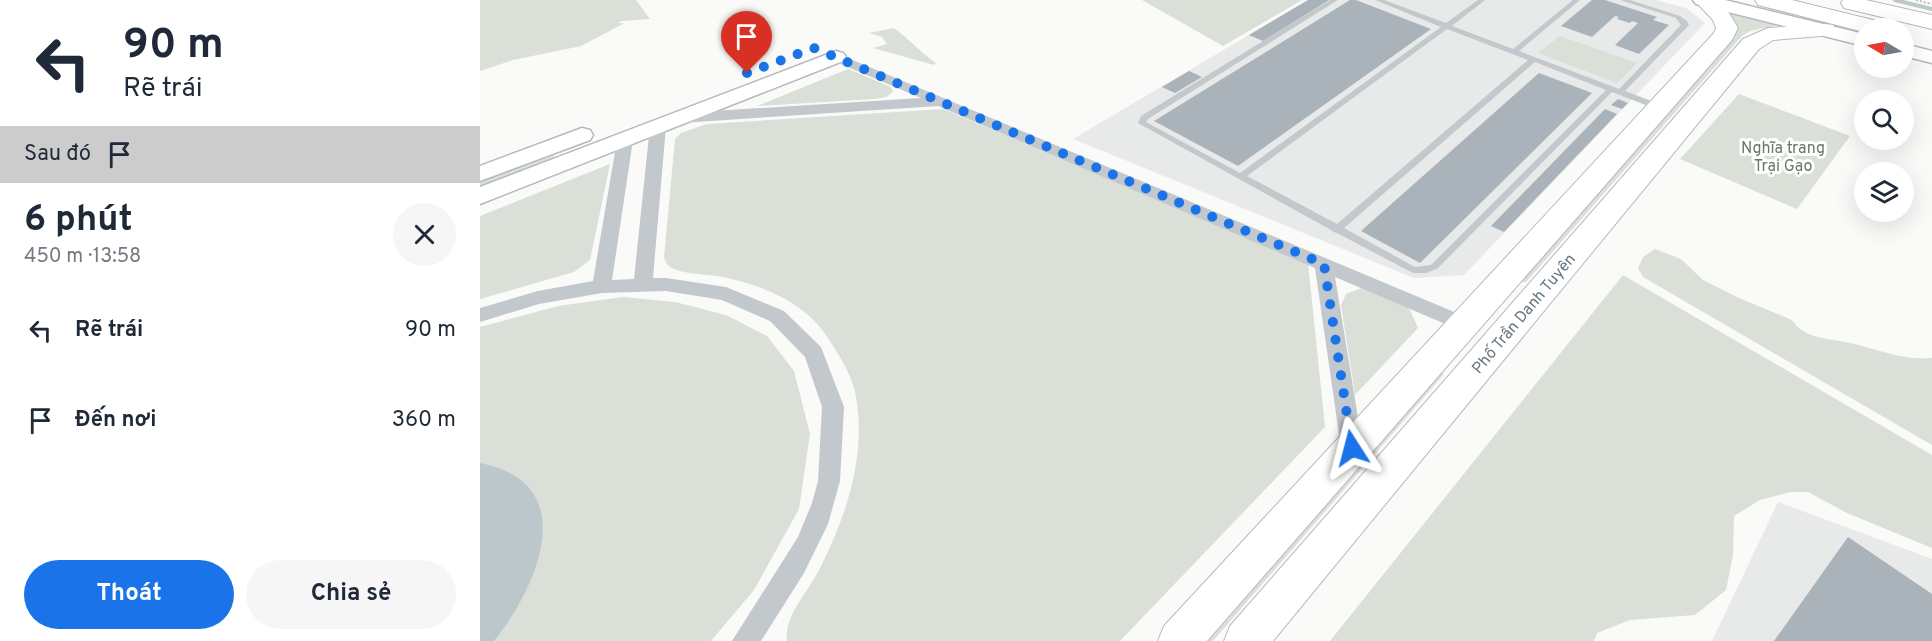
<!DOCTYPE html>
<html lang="vi">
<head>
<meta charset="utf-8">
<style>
  body { margin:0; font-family:Overpass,sans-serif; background:#f6f6f7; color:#1f2937; height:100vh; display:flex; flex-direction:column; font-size:22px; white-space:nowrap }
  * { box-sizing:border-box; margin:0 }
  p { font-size:20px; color:#747a83 }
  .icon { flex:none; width:33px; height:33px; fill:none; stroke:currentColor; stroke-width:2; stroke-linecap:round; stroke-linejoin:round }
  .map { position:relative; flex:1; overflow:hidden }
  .side { display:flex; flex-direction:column; background:#fff; width:480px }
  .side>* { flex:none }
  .guide { background:#fff; color:#1f2937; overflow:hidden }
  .needle { width:39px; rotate:280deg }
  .buttons { position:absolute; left:1374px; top:18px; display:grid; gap:12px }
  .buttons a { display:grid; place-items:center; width:60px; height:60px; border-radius:50%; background:#fff; box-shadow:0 6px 24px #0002; font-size:30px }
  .pin { position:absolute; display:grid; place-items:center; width:51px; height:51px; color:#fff; margin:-62px -26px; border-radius:50% 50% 50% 0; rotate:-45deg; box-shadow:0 0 6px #0007 }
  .pin .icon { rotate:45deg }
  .me { position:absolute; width:66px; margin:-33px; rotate:351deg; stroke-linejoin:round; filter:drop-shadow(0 0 4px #0008) }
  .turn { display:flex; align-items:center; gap:21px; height:126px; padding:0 24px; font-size:27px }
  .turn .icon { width:78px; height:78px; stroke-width:2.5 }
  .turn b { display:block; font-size:42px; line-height:51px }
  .then { display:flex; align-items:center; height:57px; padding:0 24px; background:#0003; gap:12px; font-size:22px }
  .round { display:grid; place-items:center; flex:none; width:63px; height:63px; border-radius:32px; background:#f6f6f7 }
  .summary { display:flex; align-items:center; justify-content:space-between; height:102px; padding:0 24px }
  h1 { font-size:36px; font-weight:700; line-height:45px }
  .action { display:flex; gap:12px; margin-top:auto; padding:12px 24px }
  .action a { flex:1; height:69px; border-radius:36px; background:#1a73e8; color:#fff; font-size:24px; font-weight:700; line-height:69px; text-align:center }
  .action a+a { background:#f6f6f7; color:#1f2937 }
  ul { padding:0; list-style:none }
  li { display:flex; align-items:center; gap:18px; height:90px; padding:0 24px }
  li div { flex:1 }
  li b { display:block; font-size:22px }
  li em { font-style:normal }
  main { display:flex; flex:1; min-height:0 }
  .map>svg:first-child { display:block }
  .built { fill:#e8e9e9 }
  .green { fill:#dadfd7 }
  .water { fill:#bbc7cb }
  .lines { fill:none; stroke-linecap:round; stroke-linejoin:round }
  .stream { stroke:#bbc7cb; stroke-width:4 }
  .building { fill:#aab3b9 }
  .secondary-casing { stroke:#b3babf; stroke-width:3 }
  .primary-casing { stroke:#b5babe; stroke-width:2 }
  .motorway-casing { stroke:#b4b9bd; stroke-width:2 }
  .path { stroke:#bbbfc2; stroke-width:2; stroke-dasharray:2 2; stroke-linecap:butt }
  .service { fill:#c3c8cc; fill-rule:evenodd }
  .minor { fill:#c3c8cc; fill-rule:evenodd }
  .secondary { fill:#fff; fill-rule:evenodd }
  .primary { fill:#fff; fill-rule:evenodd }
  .motorway { fill:#fff; fill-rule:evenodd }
  .route { stroke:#1a73e8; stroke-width:10; stroke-dasharray:0 18 }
  .labels { text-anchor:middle; stroke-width:6; stroke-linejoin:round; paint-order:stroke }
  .park-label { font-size:16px; fill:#687a64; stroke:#fff }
  .street-label { font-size:16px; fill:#657683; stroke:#fff }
</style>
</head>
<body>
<main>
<section class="side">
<div class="guide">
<div class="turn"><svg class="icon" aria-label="left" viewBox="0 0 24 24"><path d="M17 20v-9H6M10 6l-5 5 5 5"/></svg><div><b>90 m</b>Rẽ trái</div></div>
<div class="then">Sau đó<svg class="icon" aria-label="arrive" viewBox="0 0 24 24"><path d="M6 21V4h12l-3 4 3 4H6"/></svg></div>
</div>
<div class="summary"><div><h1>6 phút</h1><p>450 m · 13:58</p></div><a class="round"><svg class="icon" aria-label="close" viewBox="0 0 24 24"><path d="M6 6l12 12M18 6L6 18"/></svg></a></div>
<ul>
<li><svg class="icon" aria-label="left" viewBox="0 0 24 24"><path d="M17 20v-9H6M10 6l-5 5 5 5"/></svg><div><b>Rẽ trái</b></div><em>90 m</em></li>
<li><svg class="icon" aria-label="arrive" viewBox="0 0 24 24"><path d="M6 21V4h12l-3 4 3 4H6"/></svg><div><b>Đến nơi</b></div><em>360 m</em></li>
</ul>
<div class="action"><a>Thoát</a><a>Chia sẻ</a></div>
</section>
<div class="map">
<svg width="1452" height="641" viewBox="0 0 1452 641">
  <rect width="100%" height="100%" fill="#fafaf8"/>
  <!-- built -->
  <path class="built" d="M828 0H1176L1206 8 1225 23 984 275 934 278 593 139Z
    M1298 502 1452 559V641H1232Z"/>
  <!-- green -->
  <path class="green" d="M0 0H156L170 19 142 21 138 23H144L141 25 101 46 33 60 0 71Z
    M662 0H822L743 46Z
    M1238 6 1302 24 1270 31 1262 36 1046 282H1039L1255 34Z
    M414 28C429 39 440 52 456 63L454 65 393 48 407 44 402 37 389 33Z
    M1080 36 1157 63 1137 83 1058 53Z
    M368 69 411 87 413 92 406 97 394 99 277 106Z
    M1259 94 1370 136 1317 209 1200 159Z
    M463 109 828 263 845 427 640 641H307C304 616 327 593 338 572 366 518 388 453 375 392 371 373 357 352 346 335 322 300 277 283 237 276 223 274 204 274 192 268 188 266 185 262 184 257L195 139 201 133 227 124Z
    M75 155 72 159 0 187V182Z
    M130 164 110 260 94 272 0 299V216Z
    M1175 249 1201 259 1223 280 1259 298 1312 320C1325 340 1350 338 1370 343 1398 349 1423 361 1452 358V445L1163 277 1158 268 1163 257Z
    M1143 275 1452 455V548L1367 513 1328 492H1310L1280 500 1254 516 1253 555 1246 590 1215 615 1150 620 1117 633 1114 641H850Z
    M882 288 929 308 938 328 875 395 861 305 866 294Z
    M143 297 195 302 246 315 287 336 314 371 330 434 319 509 274 590 231 641H0V327L78 306Z
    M958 371 964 374 733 641H720Z"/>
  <!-- water -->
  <path class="water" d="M0 463C103 483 58 586 14 641H0Z"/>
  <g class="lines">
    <!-- stream -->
    <path class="stream" d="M1415 0 1452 9"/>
  </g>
  <!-- building -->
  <path class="building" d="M828 0H849L783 41 769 35Z
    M870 0H876L951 29 758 166 674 121Z
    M1112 0H1125L1177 17 1173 20 1189 25 1159 54 1135 45 1158 23 1152 21 1150 23 1137 19 1139 17 1135 16 1112 37 1081 26Z
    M709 71 722 77 695 93 682 87Z
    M1059 73 1112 93 940 263 881 231Z
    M1138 99 1148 103 1142 109 1131 105Z
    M1125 109 1137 114 1024 232 1011 226Z
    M1368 537 1452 594V641H1294Z"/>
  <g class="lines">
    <!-- secondary casing -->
    <g class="secondary-casing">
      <path id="secondary" d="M1213 0H1245L1384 34V46L1216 4Z
        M1424 44 1452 51V63L1424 56Z
        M356 51 363 53 366 57 363 61 0 204V187Z
        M102 128 110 130 113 135 110 140 0 181V166Z"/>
    </g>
    <!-- primary casing -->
    <g class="primary-casing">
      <path id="primary" d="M1214 0H1236L1249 13 1258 28 1252 40 727 641H678L684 626 1234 33 1236 28 1233 20Z
        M1345 24 1353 25 1356 30 1353 35 1293 40 1279 49 793 641H744L750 626 1263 39 1288 28Z"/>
    </g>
    <!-- motorway casing -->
    <g class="motorway-casing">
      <path id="motorway" d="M1275 0H1312L1405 23 1408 28H1384V32L1278 5Z
        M1363 0H1386L1452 15V29L1364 8 1361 3Z"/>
    </g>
    <!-- path -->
    <path class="path" d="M1436 0 1452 4"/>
    <!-- service -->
    <path class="service" d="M850 0H858L668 119 666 122 760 173 961 27 895 0H904L966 23 998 0H1005L972 26 1033 49 1093 0H1100L1039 51 1139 89 1201 25 1196 18 1140 0H1150L1200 16 1207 21 1209 25 1145 91 1182 105V109H1176L1132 92 957 269 946 273H933L857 233 853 232 851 230 658 123 661 116ZM967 29 1048 60 857 224 767 176ZM1055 62 1126 90 951 265 935 267 864 228Z"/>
    <!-- minor -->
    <path class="minor" d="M356 53 991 319 994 324 991 329 984 331 977 329 855 277 883 448 880 455 872 457 864 455 861 448 835 268 458 106 200 123 192 118 200 113 441 98 351 60 349 57Z
      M178 121 186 126 173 278H186L246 287 304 311 341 347 364 407 360 481 348 524 324 573 281 641H252L318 537 332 503 338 481 342 407 325 357 290 321 242 300 186 291 122 293 59 304 0 322V308L58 291 113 281 137 140 145 135 153 140 132 280 154 279 170 126Z"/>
    <!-- secondary -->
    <use href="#secondary" class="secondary"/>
    <!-- primary -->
    <use href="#primary" class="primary"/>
    <!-- motorway -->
    <use href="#motorway" class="motorway"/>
  </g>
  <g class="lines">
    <!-- route -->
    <path class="route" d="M267 73 334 48 844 264 872 448"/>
  </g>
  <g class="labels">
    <!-- park labels -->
    <g class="park-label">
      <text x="1303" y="153">Nghĩa trang<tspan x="1303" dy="18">Trại Gạo</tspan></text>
    </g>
    <!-- street labels -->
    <g class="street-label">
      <text transform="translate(1043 313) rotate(-50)" y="6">Phố Trần Danh Tuyên</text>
    </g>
  </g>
</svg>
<div class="buttons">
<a><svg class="needle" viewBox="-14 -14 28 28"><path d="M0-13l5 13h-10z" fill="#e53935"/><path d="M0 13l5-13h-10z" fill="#747a83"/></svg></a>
<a><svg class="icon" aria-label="search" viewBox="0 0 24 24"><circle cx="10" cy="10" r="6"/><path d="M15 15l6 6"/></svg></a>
<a><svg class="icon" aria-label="layers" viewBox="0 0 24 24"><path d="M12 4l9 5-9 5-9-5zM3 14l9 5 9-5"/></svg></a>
</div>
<div class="pin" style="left:267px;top:73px;background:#d93025"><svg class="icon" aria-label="arrive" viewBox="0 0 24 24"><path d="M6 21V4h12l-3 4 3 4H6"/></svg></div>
<svg class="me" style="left:872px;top:448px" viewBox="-20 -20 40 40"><path d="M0-17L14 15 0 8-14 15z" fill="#1a73e8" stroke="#fff" stroke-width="4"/></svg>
</div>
</main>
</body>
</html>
